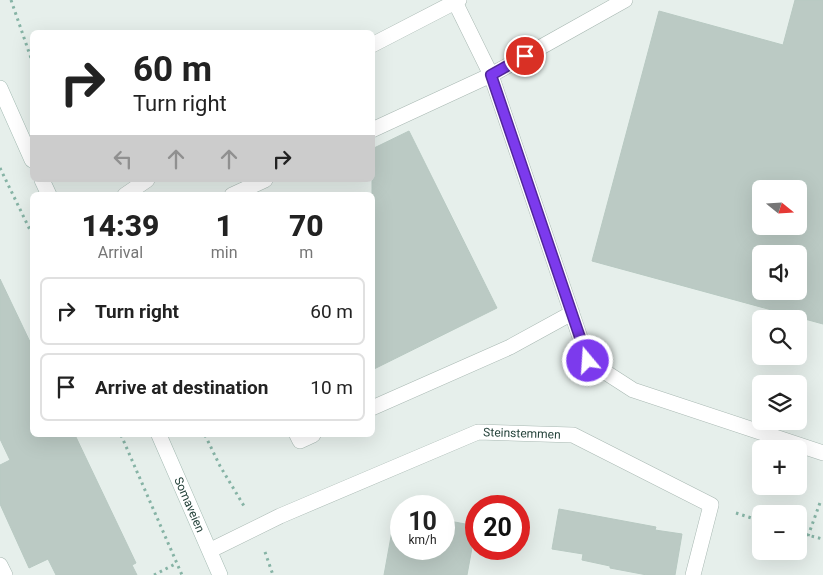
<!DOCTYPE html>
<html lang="en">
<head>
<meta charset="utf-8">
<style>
  body { margin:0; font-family:Roboto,sans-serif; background:#f2f2f2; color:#222; height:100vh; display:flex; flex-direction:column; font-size:19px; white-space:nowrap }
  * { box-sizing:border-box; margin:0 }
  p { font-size:16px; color:#767676 }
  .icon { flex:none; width:28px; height:28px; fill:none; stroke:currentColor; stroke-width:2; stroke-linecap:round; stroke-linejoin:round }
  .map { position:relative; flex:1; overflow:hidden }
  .sheet { position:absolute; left:30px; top:192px; width:345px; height:245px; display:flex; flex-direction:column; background:#fff; border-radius:8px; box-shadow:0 5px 20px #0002 }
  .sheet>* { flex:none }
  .banner { position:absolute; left:30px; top:30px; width:345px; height:152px; border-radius:8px; box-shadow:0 5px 20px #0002; background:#fff; color:#222; overflow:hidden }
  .needle { width:32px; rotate:108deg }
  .tools { position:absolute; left:752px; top:180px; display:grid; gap:10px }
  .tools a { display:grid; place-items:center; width:55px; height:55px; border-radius:8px; background:#fff; box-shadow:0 5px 20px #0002; font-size:25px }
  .speed { position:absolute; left:390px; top:495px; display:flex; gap:10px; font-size:25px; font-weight:700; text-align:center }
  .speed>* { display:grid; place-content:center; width:65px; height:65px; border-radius:50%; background:#fff; box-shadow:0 5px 20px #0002; line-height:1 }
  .speed small { font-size:12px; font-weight:400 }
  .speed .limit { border:8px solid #d22; background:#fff; color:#111 }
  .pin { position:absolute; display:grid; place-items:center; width:42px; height:42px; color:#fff; margin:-21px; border:2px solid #fff; border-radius:50%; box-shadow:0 1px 5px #0007 }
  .me { position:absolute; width:55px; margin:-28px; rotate:342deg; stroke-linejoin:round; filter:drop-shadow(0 0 4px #0008) }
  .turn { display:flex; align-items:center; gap:18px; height:105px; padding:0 20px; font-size:22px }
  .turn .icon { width:65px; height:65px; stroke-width:2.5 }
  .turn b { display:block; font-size:35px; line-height:42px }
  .lanes { display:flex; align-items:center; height:48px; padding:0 20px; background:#0003; justify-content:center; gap:25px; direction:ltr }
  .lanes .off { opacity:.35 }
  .eta { display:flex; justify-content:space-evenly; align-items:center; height:85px; text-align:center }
  .eta b { font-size:30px; font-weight:800; line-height:35px }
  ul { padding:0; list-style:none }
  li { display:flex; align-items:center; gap:15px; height:68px; margin:0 10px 8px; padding:0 10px; border:2px solid #e0e0e0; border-radius:8px }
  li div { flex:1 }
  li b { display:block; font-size:19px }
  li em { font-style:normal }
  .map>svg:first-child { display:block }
  .building { fill:#bbcac4; stroke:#b8c9c2; fill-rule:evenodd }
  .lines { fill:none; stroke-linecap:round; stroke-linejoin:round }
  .lane-casing { stroke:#a8b8b2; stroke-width:16 }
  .street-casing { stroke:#a8b8b2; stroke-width:16 }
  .secondary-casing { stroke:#a4bbb3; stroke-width:16 }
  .path { stroke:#86b3a5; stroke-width:3; stroke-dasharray:2.5 4; stroke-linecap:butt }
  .lane { stroke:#fff; stroke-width:15 }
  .street { stroke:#fff; stroke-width:15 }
  .secondary { stroke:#fff; stroke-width:15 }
  .route-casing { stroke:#51269a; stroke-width:12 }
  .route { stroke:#7c3aed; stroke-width:9 }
  .labels { text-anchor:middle; stroke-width:4; stroke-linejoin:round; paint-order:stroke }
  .street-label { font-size:12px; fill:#24423a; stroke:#f7fbf9 }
</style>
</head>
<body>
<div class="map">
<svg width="823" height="575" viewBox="0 0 823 575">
  <rect width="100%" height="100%" fill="#e6efeb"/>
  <!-- building -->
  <path class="building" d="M795 0H823V324L592 261 659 11 783 45ZM761 189H799V226H761ZM761 254H799V291H761Z
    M409 131 497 308 372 370V149Z
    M0 279 32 346V435H75L136 563 132 565 137 575H56L48 559 29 568 0 504V465L10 460 0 439Z
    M559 509 656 527 655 530 682 534 675 575H647L610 568V566L582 560 583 554 552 549Z
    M394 520 401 521V549H444V520L476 526 467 575H384Z"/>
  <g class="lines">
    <!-- lane casing -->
    <g class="lane-casing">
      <path id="lane" d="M455 2 491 75 588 361 633 390 823 453
        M372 45 459 0
        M372 130 491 75 625 0
        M125 195 147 180
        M232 195 265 180
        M372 408 510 347 572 313
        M297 435 300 441 313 435"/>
    </g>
    <!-- street casing -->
    <g class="street-casing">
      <g id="street">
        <path id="s1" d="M211 550 280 516 478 432 573 435 711 505 693 575"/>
        <path d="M0 565 5 575"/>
      </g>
    </g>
    <!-- secondary casing -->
    <g class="secondary-casing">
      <g id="secondary">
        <path d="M0 88 32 160"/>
        <path d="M42 180 49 195"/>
        <path id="s2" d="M159 435 220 575"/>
      </g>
    </g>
    <!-- path -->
    <path class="path" d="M11 0 32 61
      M0 168 32 234
      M121 435 182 575
      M205 435 220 466 244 506
      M736 513 761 521
      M799 533 823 539
      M808 536 821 500
      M265 552 273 575
      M154 575 177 563"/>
    <!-- lane -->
    <use href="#lane" class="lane"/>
    <!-- street -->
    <use href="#street" class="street"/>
    <!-- secondary -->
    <use href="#secondary" class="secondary"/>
  </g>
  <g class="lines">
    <!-- route casing -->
    <g class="route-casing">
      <path id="route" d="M525 56 491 75 588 361"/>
    </g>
    <!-- route -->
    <use href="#route" class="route"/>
  </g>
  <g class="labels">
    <!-- street labels -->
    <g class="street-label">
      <text dy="4" stroke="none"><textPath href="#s1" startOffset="336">Steinstemmen</textPath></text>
      <text dy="4" stroke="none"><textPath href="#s2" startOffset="76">Somaveien</textPath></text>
    </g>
  </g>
</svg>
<div class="tools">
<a><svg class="needle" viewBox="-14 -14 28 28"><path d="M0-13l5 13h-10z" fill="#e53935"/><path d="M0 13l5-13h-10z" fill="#767676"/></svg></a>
<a><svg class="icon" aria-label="sound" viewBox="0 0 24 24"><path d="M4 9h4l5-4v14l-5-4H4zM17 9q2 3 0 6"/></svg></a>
<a><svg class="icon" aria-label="search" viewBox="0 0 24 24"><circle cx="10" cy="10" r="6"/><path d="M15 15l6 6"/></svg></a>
<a><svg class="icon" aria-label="layers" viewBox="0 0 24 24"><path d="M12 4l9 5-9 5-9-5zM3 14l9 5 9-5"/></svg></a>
<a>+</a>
<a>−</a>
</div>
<div class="speed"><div>10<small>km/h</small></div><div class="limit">20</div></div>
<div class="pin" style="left:525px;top:56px;background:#d93025"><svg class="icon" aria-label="arrive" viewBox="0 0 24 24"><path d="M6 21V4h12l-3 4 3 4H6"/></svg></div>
<svg class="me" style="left:588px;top:361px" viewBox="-20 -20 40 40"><circle r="17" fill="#7c3aed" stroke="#fff" stroke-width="3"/><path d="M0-11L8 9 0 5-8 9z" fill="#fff"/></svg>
<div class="banner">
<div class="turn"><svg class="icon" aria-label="right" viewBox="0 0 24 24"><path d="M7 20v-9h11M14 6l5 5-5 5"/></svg><div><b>60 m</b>Turn right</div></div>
<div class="lanes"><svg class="icon off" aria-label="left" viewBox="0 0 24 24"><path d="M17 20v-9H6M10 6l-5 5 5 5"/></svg><svg class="icon off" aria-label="ahead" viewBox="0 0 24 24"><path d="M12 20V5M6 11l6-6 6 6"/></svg><svg class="icon off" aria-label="ahead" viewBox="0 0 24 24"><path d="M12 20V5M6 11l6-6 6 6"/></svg><svg class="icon" aria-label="right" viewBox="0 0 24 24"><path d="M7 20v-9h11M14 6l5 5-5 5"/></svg></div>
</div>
<section class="sheet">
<div class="eta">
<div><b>14:39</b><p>Arrival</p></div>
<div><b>1</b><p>min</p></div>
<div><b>70</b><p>m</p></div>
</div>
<ul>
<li><svg class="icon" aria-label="right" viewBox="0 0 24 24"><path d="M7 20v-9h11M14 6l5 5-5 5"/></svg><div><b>Turn right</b></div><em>60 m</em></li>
<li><svg class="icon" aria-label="arrive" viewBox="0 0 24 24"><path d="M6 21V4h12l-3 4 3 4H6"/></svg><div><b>Arrive at destination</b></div><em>10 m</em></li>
</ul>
</section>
</div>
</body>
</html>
